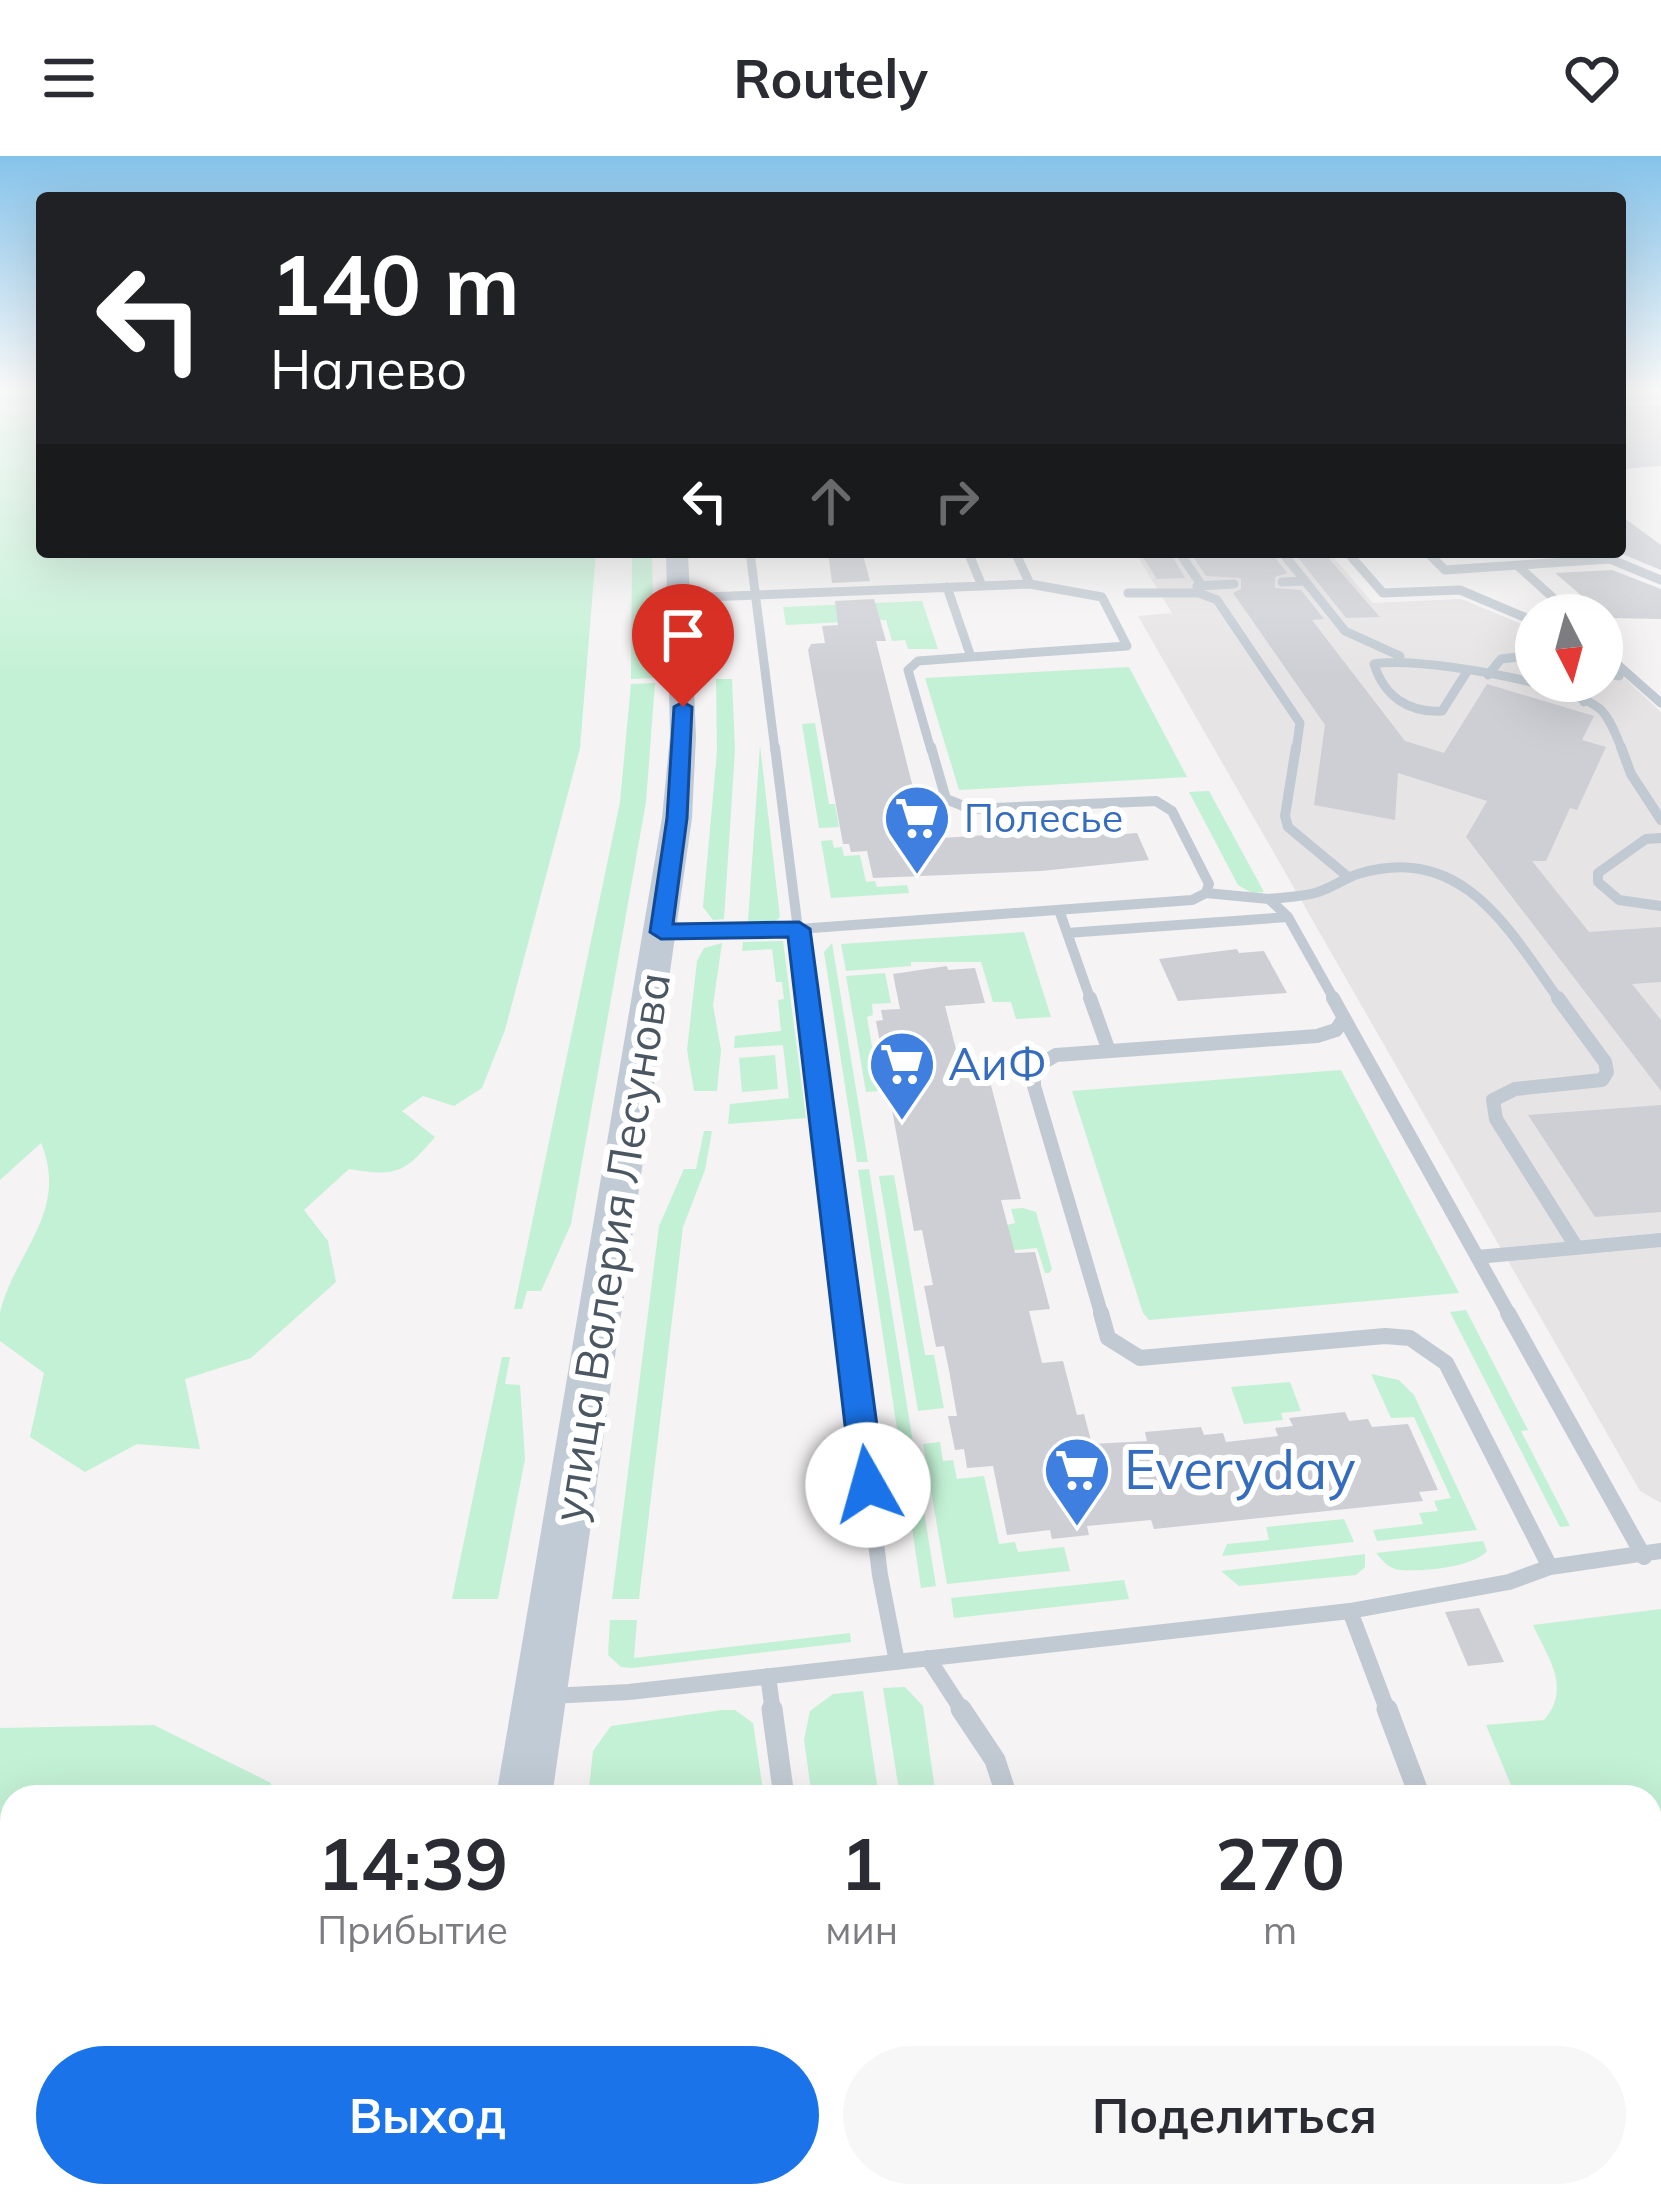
<!DOCTYPE html>
<html lang="ru">
<head>
<meta charset="utf-8">
<style>
  body { margin:0; font-family:Mulish,sans-serif; background:#f7f7f7; color:#2b2b33; height:100vh; display:flex; flex-direction:column; font-size:45px; white-space:nowrap }
  * { box-sizing:border-box; margin:0 }
  p { font-size:39px; color:#7c7c81 }
  .icon { flex:none; width:66px; height:66px; fill:none; stroke:currentColor; stroke-width:2; stroke-linecap:round; stroke-linejoin:round }
  .map { position:relative; flex:1; overflow:hidden }
  .drawer { position:absolute; left:0px; top:1629px; width:1662px; height:423px; display:flex; flex-direction:column; background:#fff; border-radius:36px 36px 0 0; box-shadow:0 12px 48px #0002 }
  .drawer>* { flex:none }
  .hud { position:absolute; left:36px; top:36px; width:1590px; height:366px; border-radius:12px; box-shadow:0 12px 48px #0002; background:#202124; color:#fff; overflow:hidden }
  .needle { width:78px; rotate:174deg }
  .tools { position:absolute; left:1515px; top:438px; display:grid; gap:24px }
  .tools a { display:grid; place-items:center; width:108px; height:108px; border-radius:50%; background:#fff; box-shadow:0 12px 48px #0002; font-size:60px }
  .pin { position:absolute; display:grid; place-items:center; width:102px; height:102px; color:#fff; margin:-123px -51px; border-radius:50% 50% 50% 0; rotate:-45deg; box-shadow:0 0 12px #0007 }
  .pin .icon { rotate:45deg }
  .me { position:absolute; width:132px; margin:-66px; rotate:353deg; stroke-linejoin:round; filter:drop-shadow(0 0 9px #0008) }
  .turn { display:flex; align-items:center; gap:42px; height:252px; padding:0 36px; font-size:54px }
  .turn .icon { width:156px; height:156px; stroke-width:2.5 }
  .turn b { display:block; font-size:84px; line-height:102px }
  .lanes { display:flex; align-items:center; height:114px; padding:0 36px; background:#0003; justify-content:center; gap:60px; direction:ltr }
  .lanes .off { opacity:.35 }
  .eta { display:flex; justify-content:space-evenly; align-items:center; height:204px; text-align:center }
  .eta b { font-size:72px; font-weight:700; line-height:84px }
  .button { display:flex; gap:24px; margin-top:auto; padding:24px 36px }
  .button a { flex:1; height:138px; border-radius:72px; background:#1a73e8; color:#fff; font-size:48px; font-weight:700; line-height:138px; text-align:center }
  .button a+a { background:#f7f7f7; color:#2b2b33 }
  header { display:flex; justify-content:space-between; align-items:center; height:156px; padding:0 36px; background:#fff; font-size:54px; font-weight:700 }
  .map>svg:first-child { display:block }
  .education { fill:#e6e4e5 }
  .green { fill:#c3f1d5 }
  .building { fill:#cdcfd5 }
  .lines { fill:none; stroke-linecap:round; stroke-linejoin:round }
  .service-far5 { stroke:#c1cad2; stroke-width:6 }
  .service-far4 { stroke:#c1cad2; stroke-width:9 }
  .service-far3 { stroke:#c1cad2; stroke-width:10 }
  .service-far2 { stroke:#c1cad2; stroke-width:14 }
  .service-far1 { stroke:#c1cad2; stroke-width:16 }
  .service { stroke:#c1cad2; stroke-width:21 }
  .secondary { fill:#c1cbd6; fill-rule:evenodd }
  .route { fill:#1a73e8; stroke:#114b97; stroke-width:3 }
  .labels { text-anchor:middle; stroke-width:12; stroke-linejoin:round; paint-order:stroke }
  .far-shop-label { font-size:39px; fill:#366cbe; stroke:#fff; text-anchor:start }
  .shop-label { font-size:45px; fill:#366cbe; stroke:#fff; text-anchor:start }
  .street-label { font-size:45px; fill:#4a5661; stroke:#fff }
  .near-shop-label { font-size:54px; fill:#366cbe; stroke:#fff; text-anchor:start }
</style>
</head>
<body>
<header><svg class="icon" aria-label="menu" viewBox="0 0 24 24"><path d="M4 6h16M4 12h16M4 18h16"/></svg>Routely<svg class="icon" aria-label="heart" viewBox="0 0 24 24"><path d="M12 20l-8-8c-3-5 5-10 8-4 3-6 11-1 8 4z"/></svg></header>
<div class="map">
<svg width="1661" height="2050" viewBox="0 0 1661 2050">
  <rect width="100%" height="100%" fill="#f5f3f3"/>
  <!-- education -->
  <path class="education" d="M1135 396H1329L1373 447 1461 443 1536 474V525H1602V501L1661 556V1347L1640 1335 1138 460 1172 457Z"/>
  <!-- green -->
  <path class="green" d="M0 232H42V396H596L580 592 505 874 482 932 454 950 423 940 402 955 435 981C405 1017 396 1021 349 1013L304 1054 328 1085 336 1126 251 1202 185 1223 200 1293 137 1288 85 1316 30 1281 44 1217 0 1185C0 1177 0 1165 0 1157 13 1098 70 1056 41 987L0 1024Z
    M632 396H652L654 522 631 523Z
    M922 445 938 493H908L905 484 892 485 886 464 786 469 783 451Z
    M1129 511 1187 621 959 634 925 522Z
    M716 523H732L735 594 724 763 713 764 703 751 717 595Z
    M655 527 646 646 571 1068 541 1135H527L522 1153H514L620 646 631 528Z
    M815 567 829 648H835L839 671 819 672 802 568Z
    M760 589 780 761 775 766 748 765Z
    M1209 635 1264 736 1252 737 1238 729 1189 636Z
    M832 684 834 692 842 691 844 700 860 699 866 726 875 725 877 731 907 729 909 737 831 742 821 685Z
    M1024 776 1051 861 1016 863 1011 846H993L981 806H911V810L846 815 841 788Z
    M783 785 806 962 728 968 730 948 789 942 783 889 734 892 735 880 781 875 778 844 784 843 782 826H776L772 793 742 795 743 786Z
    M722 787 713 849 721 894 717 935H694L687 894 697 805 704 792Z
    M832 787 868 1006H857L824 796Z
    M885 817 891 847 872 848 873 859 867 861 872 890H879L885 923 878 924 880 935 866 936 846 820Z
    M775 899 778 933 742 936 739 902Z
    M1341 914 1459 1137 1149 1164 1143 1157 1072 935Z
    M704 975H712L705 1014 683 1071 639 1443H612L659 1070 684 1013H696Z
    M869 1013 936 1430 921 1432 858 1014Z
    M894 1019 925 1199H934L944 1252 918 1255 879 1020Z
    M1023 1052 1036 1056 1052 1113 1049 1117H1045L1037 1092 1006 1095 1007 1069 1015 1067 1011 1053Z
    M1466 1154 1528 1274 1521 1275 1570 1370 1560 1371 1450 1156Z
    M502 1201H510L505 1228 520 1229 525 1303 498 1443H452Z
    M1371 1218 1399 1224 1414 1239 1477 1374 1377 1385 1373 1374 1423 1368 1419 1357 1438 1355 1434 1345 1451 1342 1414 1261 1391 1262Z
    M1290 1226 1301 1255 1281 1257 1283 1264 1244 1268 1231 1231Z
    M940 1286 943 1305 953 1304 957 1323 984 1320 999 1388 1015 1386 1018 1396 1064 1391 1070 1415 947 1428 923 1288Z
    M1344 1363 1354 1386 1222 1400 1227 1388 1269 1384 1266 1371Z
    M1483 1385 1487 1395C1474 1411 1422 1416 1400 1414 1389 1413 1383 1405 1376 1397Z
    M1365 1398V1411L1356 1419 1239 1430 1221 1415Z
    M1124 1424 1129 1443 954 1462 951 1442Z
    M1661 1453V1714L1650 1716V1641H1516L1486 1569 1544 1564C1572 1532 1548 1502 1533 1469Z
    M610 1464H637L634 1502 850 1477 851 1486 632 1512 621 1511 608 1499Z
    M905 1531 923 1550 936 1641H900L883 1532Z
    M863 1535 879 1641H812L804 1584 810 1555 833 1538Z
    M722 1554H735L753 1567 764 1641H588L593 1595 611 1570Z
    M154 1569 271 1627V1641H12V2040H281L278 2050H0V1572Z
    M549 2040H809L810 2050H549Z"/>
  <!-- building -->
  <path class="building" d="M1661 249V310L1620 313V250Z
    M1620 359 1661 389V414L1620 397Z
    M828 396H862L870 425 832 427Z
    M1170 396 1185 422 1157 423 1141 398Z
    M1190 396 1274 400 1287 417 1275 421V432L1301 434 1324 463 1312 464 1405 585 1444 597 1487 528 1594 560 1582 584 1606 591 1577 654 1570 652 1546 705H1532L1589 776 1661 771V826L1632 828 1661 864V935L1466 681 1487 645 1398 617 1395 664 1314 649 1325 569 1233 437 1241 433V422L1206 420Z
    M1324 397 1380 461 1346 462 1296 399Z
    M1612 414 1661 433V463L1608 462 1555 417Z
    M874 443 886 485H876L926 683 1003 678 1004 682 1097 672 1112 679 1137 677 1149 704 1041 715 873 722 867 695 851 696 849 688H843L808 494 811 488 825 487 822 470 838 469 835 445Z
    M1237 793 1239 797 1264 795 1287 837 1178 845 1159 803Z
    M947 810 948 814 975 812 985 847 945 850 959 905 984 903 1021 1043 1001 1044 1015 1097 1035 1096 1050 1153 1029 1155 1042 1207 1063 1205 1077 1259 1084 1258 1092 1288 1147 1285 1145 1276 1201 1271 1204 1279 1223 1277 1226 1286 1278 1280 1275 1272 1293 1270 1289 1262 1345 1256 1349 1265 1368 1263 1372 1271 1408 1268 1438 1334 1419 1336 1423 1345 1308 1357 1154 1373 1151 1364 1087 1370 1089 1379 1052 1383 1050 1374 1007 1379 993 1310 967 1312 964 1293 955 1294 948 1260H957L949 1214 944 1190 936 1191 924 1130 933 1129 922 1074 914 1075 876 865 883 864 881 854 900 853 893 818Z
    M1661 949V1056L1595 1061 1528 959Z
    M1479 1452 1504 1506 1468 1510 1445 1456Z"/>
  <g class="lines">
    <!-- service-far5 -->
    <path class="service-far5" d="M1620 243 1661 241"/>
    <!-- service-far4 -->
    <path class="service-far4" d="M750 396 775 594
      M968 396 982 430 1030 428 1015 396
      M1179 396 1202 430
      M1282 396 1345 475 1400 500
      M1347 396 1383 437 1460 434 1536 466
      M1427 396 1445 414 1610 403 1661 424
      M1519 411 1572 459
      M1282 426 1305 425
      M1197 430 1234 428
      M1128 437H1199L1217 444 1300 567 1296 594
      M679 442 982 430
      M1602 495 1661 547
      M971 501 1127 490 1102 441 1030 428
      M1468 514 1442 555C1408 557 1384 540 1374 508 1415 500 1568 526 1600 553 1610 562 1617 581 1622 594
      M1602 516 1619 520
      M1488 519 1501 503 1536 499
      M1584 546 1595 525
      M931 594 908 514 918 505 971 501 947 431"/>
    <!-- service-far3 -->
    <path class="service-far3" d="M775 591 807 845
      M1296 591 1285 660 1288 671 1347 720
      M1621 591 1631 618 1661 664
      M1661 682 1646 683 1598 717V726L1619 744 1661 750
      M1206 737 1269 743 1288 761 1335 845
      M1269 743C1284 741 1301 741 1315 737 1330 733 1343 723 1358 718 1463 686 1509 774 1560 845
      M1059 754 1091 845
      M661 776 799 773 1192 744 1206 737 1209 728 1172 655 1156 645 971 653 946 643 931 591
      M1067 777 1288 761"/>
    <!-- service-far2 -->
    <path class="service-far2" d="M807 842 847 1160
      M1090 842 1109 895
      M1558 842 1605 906 1607 916 1602 924 1515 933 1493 944 1496 963 1577 1092
      M1344 862 1510 1160
      M1477 1101 1661 1084
      M1102 1160 1034 930V912L1056 899 1317 880 1336 874 1344 862 1333 842"/>
    <!-- service-far1 -->
    <path class="service-far1" d="M847 1157 880 1419 897 1506
      M1101 1157 1108 1182 1140 1202 1385 1180 1410 1182 1446 1207 1550 1411
      M1508 1157 1644 1401
      M1350 1455 1388 1556
      M928 1502 963 1556
      M768 1520 773 1556
      M550 1540 629 1536 1350 1455 1509 1426 1550 1411 1661 1395"/>
    <!-- service -->
    <path class="service" d="M772 1553 784 1641
      M961 1553 995 1604 1007 1641
      M1387 1553 1420 1641
      M1650 1815 1661 1814
      M836 2040 837 2050
      M1079 2040 1080 2050
      M1571 2040 1574 2050"/>
    <!-- secondary -->
    <path class="secondary" d="M666 396H688L696 580 692 662 552 1641H496L662 662 670 580Z
      M439 2040H505V2050H437Z"/>
  </g>
  <!-- sky -->
  <linearGradient id="sky" x2="0" y2="1"><stop stop-color="#85c3ea"/><stop offset="0.45" stop-color="#fafafa"/><stop offset="1" stop-color="#fafafa" stop-opacity="0"/></linearGradient>
  <rect width="1661" height="519" fill="url(#sky)"/>
  <!-- route -->
  <path class="route" d="M683 546 692 551 687 662 673 768 799 766 810 773 885 1329 880 1341 868 1345 857 1341 852 1329 788 781 661 783 650 776 667 662 674 551Z"/>
  <!-- icons -->
  <defs>
    <g id="supermarket-pin" transform="scale(3.45)"><path d="M0 17L-7.5 6A9.5 9.5 0 1 1 7.5 6Z" fill="#3f7fe0" stroke="#fff"/><path d="M-6-5.5h2.5l.6 2H6L4.5 2H-2.5L-4.4-4H-6ZM-1.5 3.2a1.3 1.3 0 1 0 .1 0ZM3 3.2a1.3 1.3 0 1 0 .1 0Z" fill="#fff"/></g>
  </defs>
  <g fill-rule="evenodd">
    <use href="#supermarket-pin" x="917" y="662"/>
    <use href="#supermarket-pin" x="902" y="908"/>
    <use href="#supermarket-pin" x="1077" y="1314"/>
  </g>
  <g class="labels">
    <!-- far-shop labels -->
    <g class="far-shop-label">
      <text x="964" y="676">Полесье</text>
    </g>
    <!-- shop labels -->
    <g class="shop-label">
      <text x="948" y="924">АиФ</text>
    </g>
    <!-- street labels -->
    <g class="street-label">
      <text transform="translate(611 1091) rotate(-81)" y="16">улица Валерия Лесунова</text>
    </g>
    <!-- near-shop labels -->
    <g class="near-shop-label">
      <text x="1124" y="1333">Everyday</text>
    </g>
  </g>
</svg>
<div class="tools">
<a><svg class="needle" viewBox="-14 -14 28 28"><path d="M0-13l5 13h-10z" fill="#e53935"/><path d="M0 13l5-13h-10z" fill="#7c7c81"/></svg></a>
</div>
<div class="pin" style="left:683px;top:551px;background:#d93025"><svg class="icon" aria-label="arrive" viewBox="0 0 24 24"><path d="M6 21V4h12l-3 4 3 4H6"/></svg></div>
<svg class="me" style="left:868px;top:1329px" viewBox="-20 -20 40 40"><circle r="19" fill="#fff"/><path d="M0-13L10 11 0 6-10 11z" fill="#1a73e8"/></svg>
<div class="hud">
<div class="turn"><svg class="icon" aria-label="left" viewBox="0 0 24 24"><path d="M17 20v-9H6M10 6l-5 5 5 5"/></svg><div><b>140 m</b>Налево</div></div>
<div class="lanes"><svg class="icon" aria-label="left" viewBox="0 0 24 24"><path d="M17 20v-9H6M10 6l-5 5 5 5"/></svg><svg class="icon off" aria-label="ahead" viewBox="0 0 24 24"><path d="M12 20V5M6 11l6-6 6 6"/></svg><svg class="icon off" aria-label="right" viewBox="0 0 24 24"><path d="M7 20v-9h11M14 6l5 5-5 5"/></svg></div>
</div>
<section class="drawer">
<div class="eta">
<div><b>14:39</b><p>Прибытие</p></div>
<div><b>1</b><p>мин</p></div>
<div><b>270</b><p>m</p></div>
</div>
<div class="button"><a>Выход</a><a>Поделиться</a></div>
</section>
</div>
</body>
</html>
